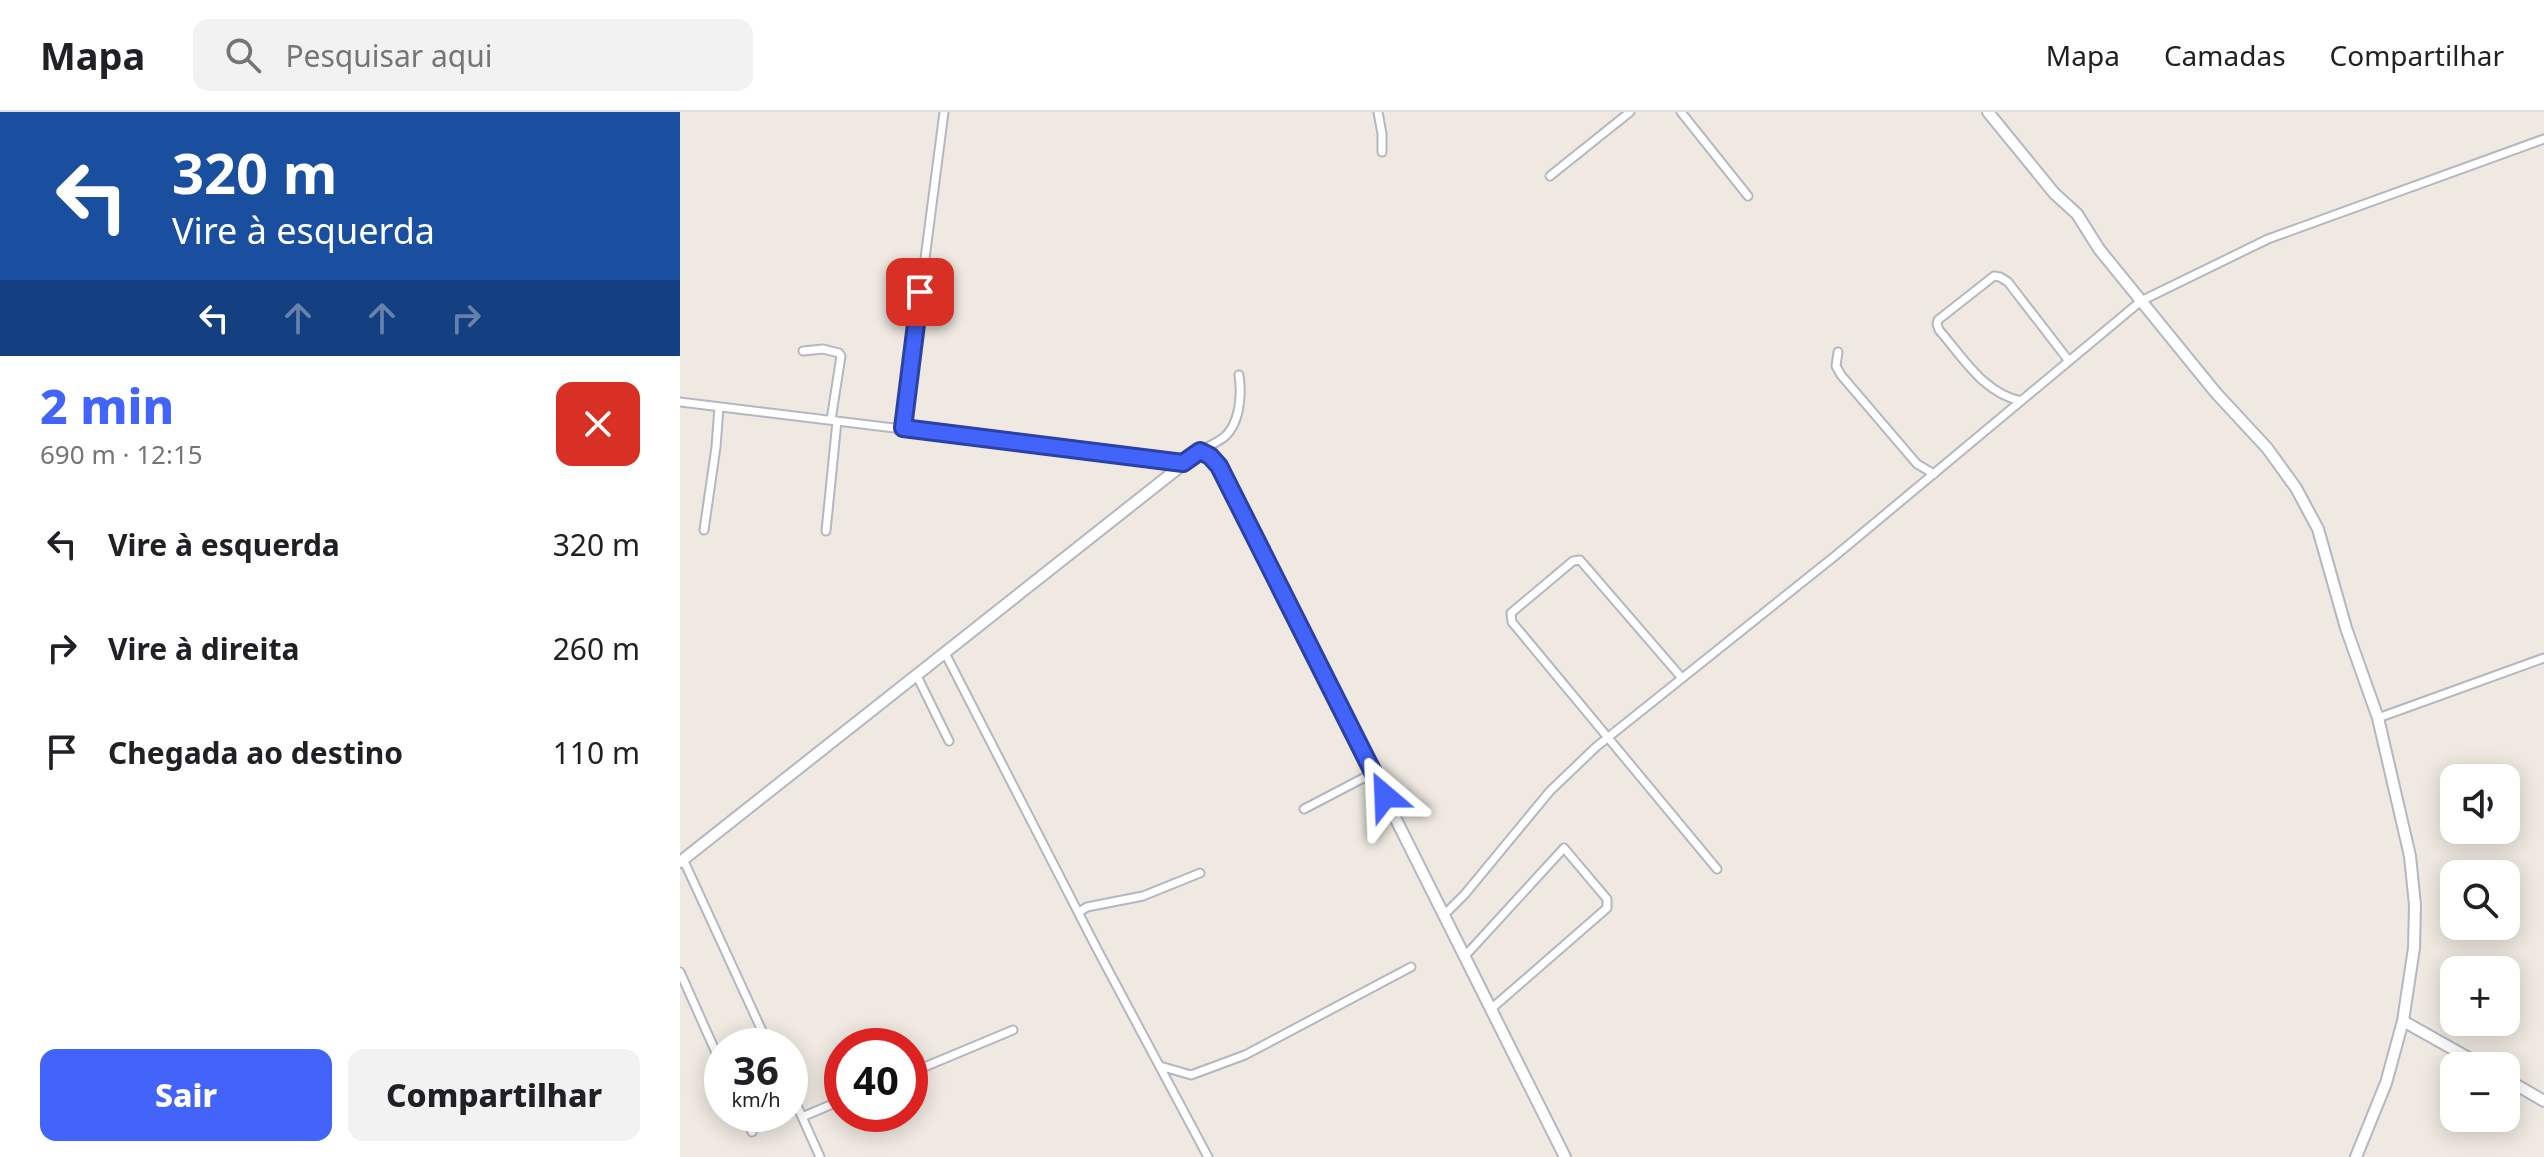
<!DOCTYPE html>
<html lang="pt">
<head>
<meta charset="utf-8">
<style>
  body { margin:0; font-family:"Noto Sans",sans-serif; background:#f2f2f2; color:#202124; height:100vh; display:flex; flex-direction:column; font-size:30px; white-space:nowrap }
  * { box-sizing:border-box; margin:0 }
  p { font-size:26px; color:#757577 }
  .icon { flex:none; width:44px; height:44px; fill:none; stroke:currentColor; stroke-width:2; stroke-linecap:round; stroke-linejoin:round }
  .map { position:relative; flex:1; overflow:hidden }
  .sheet { display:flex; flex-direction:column; background:#fff; width:680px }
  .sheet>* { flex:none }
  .hud { background:#1a4fa0; color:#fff; overflow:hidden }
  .buttons { position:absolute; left:1760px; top:652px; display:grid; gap:16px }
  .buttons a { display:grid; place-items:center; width:80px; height:80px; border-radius:16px; background:#fff; box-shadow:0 4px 20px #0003; font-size:40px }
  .speed { position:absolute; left:24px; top:916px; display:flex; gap:16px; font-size:40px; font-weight:700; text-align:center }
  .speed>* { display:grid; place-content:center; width:104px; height:104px; border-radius:50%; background:#fff; box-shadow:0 4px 20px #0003; line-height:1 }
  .speed small { font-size:20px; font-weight:400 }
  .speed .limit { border:12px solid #d22; background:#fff; color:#111 }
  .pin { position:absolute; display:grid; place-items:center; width:68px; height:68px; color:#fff; margin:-34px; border-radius:16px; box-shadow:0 4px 12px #0006 }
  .me { position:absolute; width:88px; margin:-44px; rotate:334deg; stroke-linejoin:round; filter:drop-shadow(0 0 6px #0008) }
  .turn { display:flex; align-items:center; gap:28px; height:168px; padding:0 40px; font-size:36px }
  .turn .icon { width:104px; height:104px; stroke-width:2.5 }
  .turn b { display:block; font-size:56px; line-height:68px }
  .lanes { display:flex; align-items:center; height:76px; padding:0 40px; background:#0003; justify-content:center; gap:40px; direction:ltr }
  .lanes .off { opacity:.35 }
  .round { display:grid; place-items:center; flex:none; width:84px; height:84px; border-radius:16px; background:#f2f2f2 }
  .overview { display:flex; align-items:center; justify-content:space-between; height:136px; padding:0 40px }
  h1 { font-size:48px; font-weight:800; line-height:60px; color:#4264fb }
  .cta { display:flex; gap:16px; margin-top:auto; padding:16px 40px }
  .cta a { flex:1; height:92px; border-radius:16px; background:#4264fb; color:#fff; font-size:32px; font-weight:800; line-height:92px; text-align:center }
  .cta a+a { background:#f2f2f2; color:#202124 }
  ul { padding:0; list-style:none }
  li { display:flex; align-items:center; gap:24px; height:104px; padding:0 40px }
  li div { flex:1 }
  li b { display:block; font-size:30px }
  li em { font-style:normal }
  header { display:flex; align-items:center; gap:48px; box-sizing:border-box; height:112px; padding:0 40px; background:#fff; border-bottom:2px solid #e0e0e0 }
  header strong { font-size:38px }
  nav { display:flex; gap:44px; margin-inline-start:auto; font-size:28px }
  .search { width:560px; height:72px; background:#f2f2f2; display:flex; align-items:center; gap:20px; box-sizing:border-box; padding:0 28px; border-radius:16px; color:#757577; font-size:30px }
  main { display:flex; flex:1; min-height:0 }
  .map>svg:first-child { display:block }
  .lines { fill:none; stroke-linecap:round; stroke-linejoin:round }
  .street-casing { stroke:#b4b7c1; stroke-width:11 }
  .secondary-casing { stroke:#b4b7c1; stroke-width:14 }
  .street { stroke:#fff; stroke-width:7 }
  .secondary { stroke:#fff; stroke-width:10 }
  .route-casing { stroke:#2b41a3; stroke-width:20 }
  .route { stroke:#4264fb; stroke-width:14 }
</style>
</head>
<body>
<header>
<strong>Mapa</strong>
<div class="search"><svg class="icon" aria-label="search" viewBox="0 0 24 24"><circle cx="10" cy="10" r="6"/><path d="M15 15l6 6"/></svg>Pesquisar aqui</div>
<nav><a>Mapa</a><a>Camadas</a><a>Compartilhar</a></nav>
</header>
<main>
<section class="sheet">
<div class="hud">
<div class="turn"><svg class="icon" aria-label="left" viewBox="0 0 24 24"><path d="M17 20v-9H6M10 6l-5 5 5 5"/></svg><div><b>320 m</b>Vire à esquerda</div></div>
<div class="lanes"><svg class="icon" aria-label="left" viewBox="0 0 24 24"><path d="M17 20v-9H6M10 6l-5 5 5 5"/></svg><svg class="icon off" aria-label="ahead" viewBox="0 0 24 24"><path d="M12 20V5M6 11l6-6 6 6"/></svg><svg class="icon off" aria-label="ahead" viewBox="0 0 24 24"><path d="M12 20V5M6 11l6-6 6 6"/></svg><svg class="icon off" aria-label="right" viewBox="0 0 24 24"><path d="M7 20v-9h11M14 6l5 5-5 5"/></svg></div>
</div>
<div class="overview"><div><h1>2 min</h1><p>690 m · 12:15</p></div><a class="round" style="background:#d93025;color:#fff"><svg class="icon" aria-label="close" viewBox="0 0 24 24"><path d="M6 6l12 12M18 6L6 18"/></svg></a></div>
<ul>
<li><svg class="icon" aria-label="left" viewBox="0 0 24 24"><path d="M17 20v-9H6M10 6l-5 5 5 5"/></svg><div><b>Vire à esquerda</b></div><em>320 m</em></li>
<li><svg class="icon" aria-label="right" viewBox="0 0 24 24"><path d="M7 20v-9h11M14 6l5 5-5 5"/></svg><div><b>Vire à direita</b></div><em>260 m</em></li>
<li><svg class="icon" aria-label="arrive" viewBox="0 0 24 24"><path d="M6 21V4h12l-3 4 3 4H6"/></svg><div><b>Chegada ao destino</b></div><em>110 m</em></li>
</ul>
<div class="cta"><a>Sair</a><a>Compartilhar</a></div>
</section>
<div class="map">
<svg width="1864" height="1045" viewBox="0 0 1864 1045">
  <rect width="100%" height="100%" fill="#efe9e1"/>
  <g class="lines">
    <!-- street casing -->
    <g class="street-casing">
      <path id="street" d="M698 0 702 22V40
        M1001 0 1068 84
        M870 64 950 0
        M123 239 143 237 159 241 161 244 151 308
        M1158 240 1156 254 1161 263 1237 352 1254 362
        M1341 289C1303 281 1283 245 1259 218L1257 212 1258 208 1314 164 1320 165 1328 170 1389 249
        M0 290 503 351
        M223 316 264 0
        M520 339C527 335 536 331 543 326 560 313 562 283 559 263
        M24 418 36 335 39 295
        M146 419 157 309
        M265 541 417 837 528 1045
        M237 564 269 629
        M1001 565 900 448 893 449 831 501 832 510 1037 757
        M1698 606 1864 546
        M624 697 693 661
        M3 747 89 934
        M399 800 407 795 463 784 520 761
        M764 803 785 782 870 679 916 635 1155 444 1461 189 1588 127 1864 27
        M785 844 884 736 927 787V796L811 897
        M0 860 42 954
        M480 954 511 963 565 943 731 855
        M230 961 333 918
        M110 978 140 1045
        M64 1002 72 1020
        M122 1005 162 988"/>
    </g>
    <!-- secondary casing -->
    <g class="secondary-casing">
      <path id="secondary" d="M1308 0 1374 81 1397 102 1419 137 1536 281 1587 336 1616 376 1638 417 1666 516 1698 606 1730 744 1735 793 1734 836 1723 909 1706 971 1676 1045
        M0 750 520 339 530 344 539 354 885 1045
        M1723 909 1803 954
        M1826 967 1864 989"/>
    </g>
    <!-- street -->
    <use href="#street" class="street"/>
    <!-- secondary -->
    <use href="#secondary" class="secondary"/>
  </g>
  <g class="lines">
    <!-- route casing -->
    <g class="route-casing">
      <path id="route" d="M240 180 223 316 503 351 520 339 530 344 539 354 705 684"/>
    </g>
    <!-- route -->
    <use href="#route" class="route"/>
  </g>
</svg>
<div class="buttons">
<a><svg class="icon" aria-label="sound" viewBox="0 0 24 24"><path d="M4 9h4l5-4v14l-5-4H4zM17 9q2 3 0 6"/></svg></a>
<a><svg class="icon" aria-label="search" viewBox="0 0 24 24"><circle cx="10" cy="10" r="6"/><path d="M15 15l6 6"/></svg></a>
<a>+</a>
<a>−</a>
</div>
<div class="speed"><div>36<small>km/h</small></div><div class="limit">40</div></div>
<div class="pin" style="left:240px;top:180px;background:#d93025"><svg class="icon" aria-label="arrive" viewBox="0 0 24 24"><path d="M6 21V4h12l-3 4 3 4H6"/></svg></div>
<svg class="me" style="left:705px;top:684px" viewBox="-20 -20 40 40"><path d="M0-17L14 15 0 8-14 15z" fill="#4264fb" stroke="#fff" stroke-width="4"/></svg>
</div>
</main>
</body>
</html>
